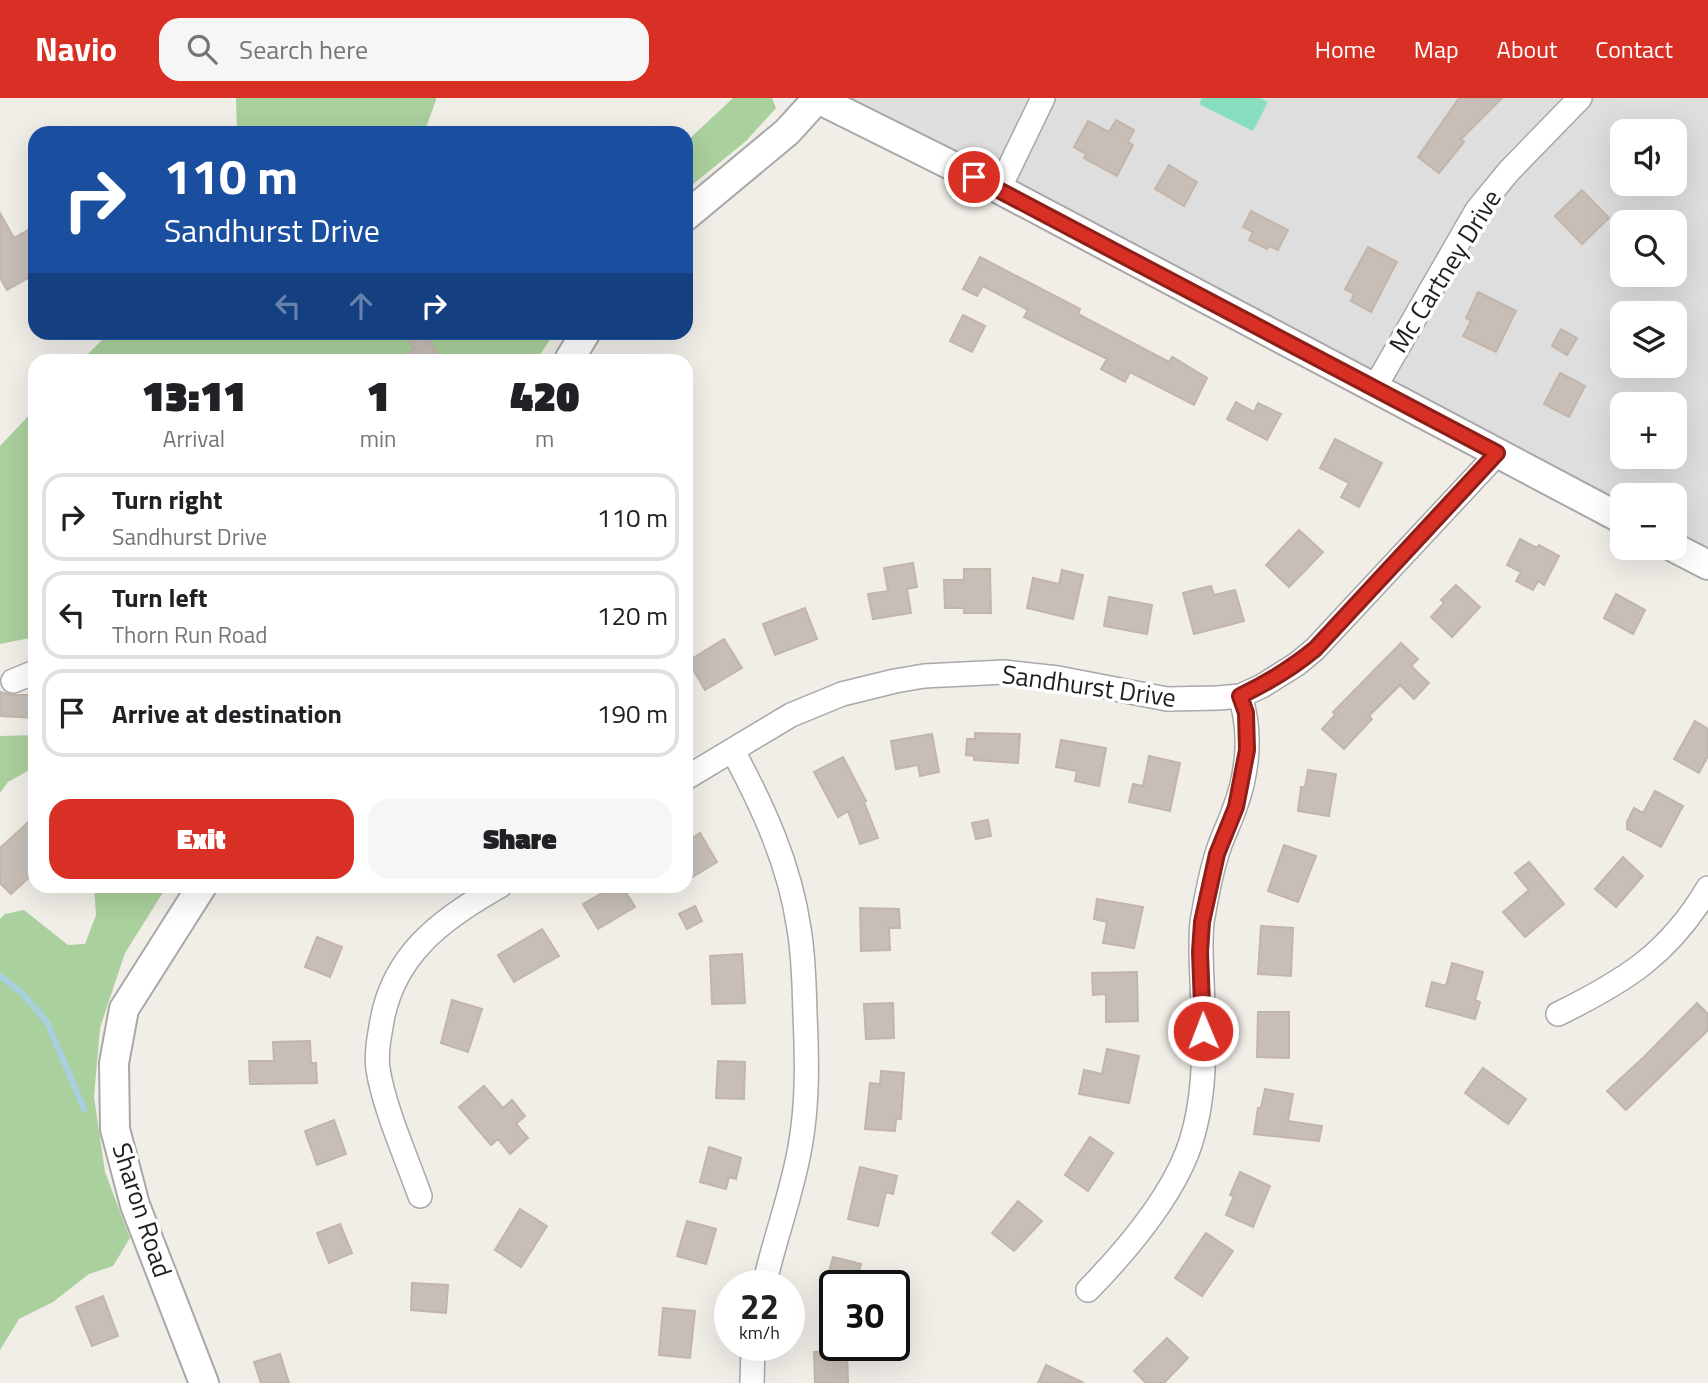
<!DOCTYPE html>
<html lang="en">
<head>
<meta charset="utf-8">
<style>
  body { margin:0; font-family:"Titillium Web",sans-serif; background:#f6f6f6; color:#202124; height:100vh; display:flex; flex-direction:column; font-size:26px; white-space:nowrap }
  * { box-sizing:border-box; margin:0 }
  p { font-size:23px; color:#757577 }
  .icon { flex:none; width:38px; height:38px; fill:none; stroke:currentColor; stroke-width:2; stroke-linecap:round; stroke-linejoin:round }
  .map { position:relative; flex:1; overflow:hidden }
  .panel { position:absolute; left:28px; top:256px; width:665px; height:539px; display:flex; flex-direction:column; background:#fff; border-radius:21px; box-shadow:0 7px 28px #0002 }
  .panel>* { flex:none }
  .banner { position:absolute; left:28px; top:28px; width:665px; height:214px; border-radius:21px; box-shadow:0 7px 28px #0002; background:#1a4fa0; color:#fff; overflow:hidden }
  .controls { position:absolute; left:1610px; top:21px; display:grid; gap:14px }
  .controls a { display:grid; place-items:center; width:77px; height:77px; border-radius:14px; background:#fff; box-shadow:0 7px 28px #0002; font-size:35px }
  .speed { position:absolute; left:714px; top:1172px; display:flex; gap:14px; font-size:35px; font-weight:700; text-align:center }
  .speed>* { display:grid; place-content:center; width:91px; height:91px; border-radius:50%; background:#fff; box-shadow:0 7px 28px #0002; line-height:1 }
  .speed small { font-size:18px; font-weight:400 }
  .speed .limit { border:4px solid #111; border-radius:10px; background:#fff; color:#111 }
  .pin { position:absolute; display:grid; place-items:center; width:60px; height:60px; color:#fff; margin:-30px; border:4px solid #fff; border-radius:50%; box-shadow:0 2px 7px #0007 }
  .me { position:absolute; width:77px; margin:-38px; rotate:359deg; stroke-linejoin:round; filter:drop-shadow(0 0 5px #0008) }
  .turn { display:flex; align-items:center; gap:24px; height:147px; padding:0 21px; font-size:32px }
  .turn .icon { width:91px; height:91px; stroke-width:2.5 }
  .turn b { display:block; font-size:49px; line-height:60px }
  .lanes { display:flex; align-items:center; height:66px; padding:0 21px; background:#0003; justify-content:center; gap:35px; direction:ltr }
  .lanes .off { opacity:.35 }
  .eta { display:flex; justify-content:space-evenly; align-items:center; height:119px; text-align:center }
  .eta b { font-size:42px; font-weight:800; line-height:49px }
  .cta { display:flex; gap:14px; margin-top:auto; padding:14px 21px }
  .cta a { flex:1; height:80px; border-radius:21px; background:#d93025; color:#fff; font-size:28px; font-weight:800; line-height:80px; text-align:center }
  .cta a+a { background:#f6f6f6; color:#202124 }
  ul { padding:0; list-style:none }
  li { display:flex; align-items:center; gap:21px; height:88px; margin:0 14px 10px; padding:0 7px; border:4px solid #e0e0e0; border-radius:21px }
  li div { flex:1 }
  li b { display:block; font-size:26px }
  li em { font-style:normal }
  header { display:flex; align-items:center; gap:42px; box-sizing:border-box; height:98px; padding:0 35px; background:#d93025; color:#fff }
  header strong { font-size:33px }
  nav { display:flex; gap:38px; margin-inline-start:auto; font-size:24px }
  .search { width:490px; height:63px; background:#f6f6f6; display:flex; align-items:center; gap:18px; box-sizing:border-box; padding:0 24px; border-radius:21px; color:#757577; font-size:26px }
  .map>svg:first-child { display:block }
  .residential { fill:#dfdede; fill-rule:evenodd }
  .forest { fill:#aad09d }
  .pitch { fill:#87dfbf }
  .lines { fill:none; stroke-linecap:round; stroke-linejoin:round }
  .stream { stroke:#a9d0de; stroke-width:6 }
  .building { fill:#c6beb7; stroke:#c3b5aa; stroke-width:2 }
  .minor-casing { stroke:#a8a8a8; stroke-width:26 }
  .tertiary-casing { stroke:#a8a8a8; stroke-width:32 }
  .minor { stroke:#fff; stroke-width:23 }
  .tertiary { stroke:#fff; stroke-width:28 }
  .route-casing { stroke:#8d1f18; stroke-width:18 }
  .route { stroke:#d93025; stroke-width:12 }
  .labels { text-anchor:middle; stroke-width:7; stroke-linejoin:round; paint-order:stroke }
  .street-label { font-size:26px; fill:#212121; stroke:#fff }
</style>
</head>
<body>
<header>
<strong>Navio</strong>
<div class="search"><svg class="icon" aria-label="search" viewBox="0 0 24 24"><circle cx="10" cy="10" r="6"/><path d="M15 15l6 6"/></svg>Search here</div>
<nav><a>Home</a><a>Map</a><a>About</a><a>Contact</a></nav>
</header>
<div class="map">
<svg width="1708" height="1285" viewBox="0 0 1708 1285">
  <rect width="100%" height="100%" fill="#f1eee8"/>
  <!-- residential -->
  <path class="residential" d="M816 0H1708V467L1675 450V397H1622V421ZM1622 33H1675V86H1622ZM1622 124H1675V177H1622ZM1622 215H1675V268H1622ZM1622 306H1675V359H1622Z"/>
  <!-- forest -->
  <path class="forest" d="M236 0H436V2L424 35H237Z
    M733 0H772L776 10 746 43 686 92V44Z
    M109 235H555L536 262H82Z
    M35 311V539L0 546V348Z
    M35 637V669L8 684 0 695V638Z
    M94 788H167L125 855 100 930 94 999 105 1074 130 1140 113 1168 89 1176 53 1204 19 1221 0 1252V821L5 816 24 812 68 847 85 846 96 817Z"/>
  <!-- pitch -->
  <path class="pitch" d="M1202 0H1260L1268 4 1253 33 1199 6Z"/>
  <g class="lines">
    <!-- stream -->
    <path class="stream" d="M0 878 21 894 47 924 84 1011"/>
  </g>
  <!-- building -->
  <path class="building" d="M1459 0H1502L1461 41 1464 44 1439 75 1418 59Z
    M1116 22 1134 32 1128 44 1133 47 1117 78 1084 60 1086 56 1074 49 1088 23 1109 34Z
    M1169 67 1197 84 1184 108 1155 91Z
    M1582 92 1609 120 1582 146 1555 118Z
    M1251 113 1288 132 1278 152 1269 148 1267 151 1249 142 1253 134 1243 129Z
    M0 115 14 140 35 128V176L7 192 0 180Z
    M1368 149 1397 164 1371 214 1351 203 1354 196 1345 191Z
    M980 159 1080 211 1078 216 1169 264 1172 259 1174 260 1207 280 1194 307 1130 274 1125 284 1101 271 1107 261 1024 219 1028 212 983 188 977 198 963 191Z
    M1478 194 1516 213 1496 254 1463 238 1471 223 1466 220Z
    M963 217 985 228 972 254 950 243Z
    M1561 231 1577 240 1567 257 1552 248Z
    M405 234H423L441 262H396L415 251Z
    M1560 275 1585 288 1569 319 1544 306Z
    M1236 304 1254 314 1258 305 1281 316 1267 342 1227 321Z
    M1335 341 1382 365 1359 409 1341 399 1349 385 1320 370Z
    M1299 432 1323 454 1289 489 1266 467Z
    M1520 441 1537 450 1539 447 1559 458 1544 487 1538 483 1533 492 1516 483 1521 474 1507 467Z
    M913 465 917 489 907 491 911 515 873 521 868 496 888 493 884 470Z
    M964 471H990L991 515H964V510H945L944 482H964Z
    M1062 472 1083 477 1073 521 1027 510 1033 480 1059 486Z
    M1456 487 1480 509 1452 539 1431 519 1444 505 1441 502Z
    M1211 488 1214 497 1235 492 1244 523 1194 536 1183 495Z
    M1616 496 1645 512 1633 536 1604 520Z
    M1109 499 1152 507 1147 536 1104 528Z
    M805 510 817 541 775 557 763 526Z
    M724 541 742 570 705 592 688 563Z
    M1401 545 1418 561 1411 568 1429 585 1414 601 1400 587 1369 618 1372 621 1344 651 1322 631 1335 617 1333 614Z
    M0 594 12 597H35V620L0 618Z
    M1695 623 1708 631V658L1699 675 1674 661Z
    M975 635 1020 636 1018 665 974 662V658L966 657 967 641H975Z
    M932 636 939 674 920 678 918 667 896 671 891 643Z
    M1061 642 1106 650 1099 688 1075 683 1077 673 1056 669Z
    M1149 658 1180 665 1170 713 1129 704 1133 686 1143 688Z
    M843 659 866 703 864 704 878 740 860 746 848 713 838 719 814 674Z
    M1308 672 1336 676 1329 718 1298 713 1301 689H1305Z
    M1655 693 1683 708 1661 749 1627 731V724L1634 710 1643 715Z
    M35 718V774L11 796 0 785V750Z
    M988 722 991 738 976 741 972 725Z
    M700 735 717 764 686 783V744Z
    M1284 747 1316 758 1298 804 1268 793Z
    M1623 759 1643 778 1616 809 1595 791Z
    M1529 764 1564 806 1525 839 1503 814 1529 792 1515 775Z
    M614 788H622L635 809 598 831 583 806Z
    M1097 801 1143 809 1134 850 1103 845 1107 824 1094 821Z
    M695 808 702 823 687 831 679 816Z
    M860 810 899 811 900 830H889L890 852 861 853Z
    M1261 828 1293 830 1291 878 1258 876Z
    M542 831 559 858 514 884 498 857Z
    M317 839 342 849 330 879 305 869Z
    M742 856 745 905 712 906 710 858Z
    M1452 865 1483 874 1475 902 1480 904 1475 921 1426 908 1432 884 1446 888Z
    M1137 874 1138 923 1106 924V896L1093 897 1092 875Z
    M452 902 482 911 468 954 441 945Z
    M893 905 894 940 866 941 864 906Z
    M1697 905 1708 916V932L1626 1012 1607 993 1644 959Z
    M1258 914H1289V960L1257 959Z
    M310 943 311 965H316L317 985 250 986 249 963H274L273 944Z
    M1107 951 1139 958 1129 1005 1079 996 1084 972 1102 976Z
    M718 963 745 964 744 1001 716 1000Z
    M1483 970 1526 1001 1508 1026 1465 995Z
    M881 973 904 975 901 1021H896L895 1033 865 1031 870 985 880 986Z
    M484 988 503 1010 512 1002 525 1018 516 1026 528 1040 510 1056 498 1041 491 1047 459 1009Z
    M1265 991 1293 996 1288 1023 1322 1028 1319 1043 1254 1036 1258 1010H1261Z
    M334 1022 346 1056 317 1067 305 1033Z
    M1090 1039 1113 1055 1088 1093 1065 1077Z
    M709 1049 741 1060 736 1081 729 1079 726 1091 700 1084Z
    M860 1069 897 1078 893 1096 886 1094 878 1128 848 1121Z
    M1240 1074 1270 1088 1253 1129 1226 1117 1234 1098 1230 1097Z
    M1018 1103 1042 1123 1014 1153 992 1135Z
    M520 1111 547 1128 521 1169 495 1152Z
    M687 1123 716 1131 706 1166 677 1158Z
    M340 1126 352 1155 329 1165 317 1135Z
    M1206 1135 1233 1153 1202 1198 1175 1180Z
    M833 1159 861 1166 855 1188H825Z
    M412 1185 448 1187 446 1215 411 1212Z
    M103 1198 118 1238 92 1248 76 1209Z
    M663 1210 695 1213 690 1260 659 1257Z
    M1167 1240 1188 1260 1164 1285H1146L1134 1273Z
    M847 1253 848 1285H815L814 1254Z
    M280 1256 289 1285H261L254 1264Z
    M1046 1267 1084 1285H1038Z"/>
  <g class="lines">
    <!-- minor casing -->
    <g class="minor-casing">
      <path id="minor" d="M999 91 1043 0
        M1375 289 1477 112 1509 73 1580 0
        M13 583 35 574
        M733 653C763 709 790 767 799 831 804 859 804 888 805 916 807 961 808 1005 800 1049 792 1096 774 1142 764 1188
        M686 680 791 617 842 596 895 583 924 578 1004 574 1058 580 1167 601 1218 600 1240 598 1262 588 1297 566 1315 551 1498 355
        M1558 916C1625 883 1669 856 1708 790
        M420 1098C407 1061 384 1010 378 971 376 957 378 944 381 929 391 858 441 821 500 788
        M1088 1192C1124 1155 1168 1103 1187 1055 1208 1000 1204 939 1202 882 1201 862 1200 843 1202 824 1206 802 1210 777 1217 756 1221 741 1229 727 1234 712 1248 676 1252 634 1240 598
        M752 1285 753 1248"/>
    </g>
    <!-- tertiary casing -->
    <g class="tertiary-casing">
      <path id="tertiary" d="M816 0 999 91 1622 421
        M686 118 787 34 817 1
        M569 262 586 234
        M1675 450 1708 467
        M202 788 124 911 114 965 115 1031 135 1107 204 1285"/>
    </g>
    <!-- minor -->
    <use href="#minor" class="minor"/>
    <!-- tertiary -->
    <use href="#tertiary" class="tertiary"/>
  </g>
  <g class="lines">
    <!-- route casing -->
    <g class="route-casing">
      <path id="route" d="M974 79 1497 355 1315 551C1292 570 1267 585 1240 598L1246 615 1247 652 1236 709 1217 756 1202 824 1200 854 1203 933"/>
    </g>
    <!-- route -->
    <use href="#route" class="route"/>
  </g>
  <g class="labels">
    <!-- street labels -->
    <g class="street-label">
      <text transform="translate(1445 173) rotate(-58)" y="9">Mc Cartney Drive</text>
      <text transform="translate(1089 588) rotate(8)" y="9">Sandhurst Drive</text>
      <text transform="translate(142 1112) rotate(72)" y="9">Sharon Road</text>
    </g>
  </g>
</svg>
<div class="controls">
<a><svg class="icon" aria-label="sound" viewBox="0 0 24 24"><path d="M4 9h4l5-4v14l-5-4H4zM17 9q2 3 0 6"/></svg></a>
<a><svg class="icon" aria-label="search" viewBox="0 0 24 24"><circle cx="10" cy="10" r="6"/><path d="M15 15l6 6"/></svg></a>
<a><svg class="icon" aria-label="layers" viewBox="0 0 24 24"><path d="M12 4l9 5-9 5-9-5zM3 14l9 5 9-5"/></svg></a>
<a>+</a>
<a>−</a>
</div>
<div class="speed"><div>22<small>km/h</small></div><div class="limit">30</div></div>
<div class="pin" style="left:974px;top:79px;background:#d93025"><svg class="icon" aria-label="arrive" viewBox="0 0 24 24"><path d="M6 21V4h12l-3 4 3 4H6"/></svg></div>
<svg class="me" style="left:1203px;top:933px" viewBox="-20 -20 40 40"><circle r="17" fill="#d93025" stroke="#fff" stroke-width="3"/><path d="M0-11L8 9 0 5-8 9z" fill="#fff"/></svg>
<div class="banner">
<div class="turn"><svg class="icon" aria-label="right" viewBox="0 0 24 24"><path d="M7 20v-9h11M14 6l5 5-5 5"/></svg><div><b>110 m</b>Sandhurst Drive</div></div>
<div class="lanes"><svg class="icon off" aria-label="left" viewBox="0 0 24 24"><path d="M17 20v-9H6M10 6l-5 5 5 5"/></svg><svg class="icon off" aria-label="ahead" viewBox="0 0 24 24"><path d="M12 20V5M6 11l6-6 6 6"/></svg><svg class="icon" aria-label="right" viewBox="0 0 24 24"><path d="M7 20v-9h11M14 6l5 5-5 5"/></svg></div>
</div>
<section class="panel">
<div class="eta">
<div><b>13:11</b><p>Arrival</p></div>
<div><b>1</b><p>min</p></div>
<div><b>420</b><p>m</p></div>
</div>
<ul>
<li><svg class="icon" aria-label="right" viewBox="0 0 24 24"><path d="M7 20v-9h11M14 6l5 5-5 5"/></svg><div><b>Turn right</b><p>Sandhurst Drive</p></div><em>110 m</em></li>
<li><svg class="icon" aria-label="left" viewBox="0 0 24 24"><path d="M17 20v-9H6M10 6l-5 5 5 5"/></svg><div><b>Turn left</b><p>Thorn Run Road</p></div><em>120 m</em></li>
<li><svg class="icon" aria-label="arrive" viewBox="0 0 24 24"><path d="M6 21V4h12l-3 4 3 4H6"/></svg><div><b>Arrive at destination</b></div><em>190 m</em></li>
</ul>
<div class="cta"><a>Exit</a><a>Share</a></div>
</section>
</div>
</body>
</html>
